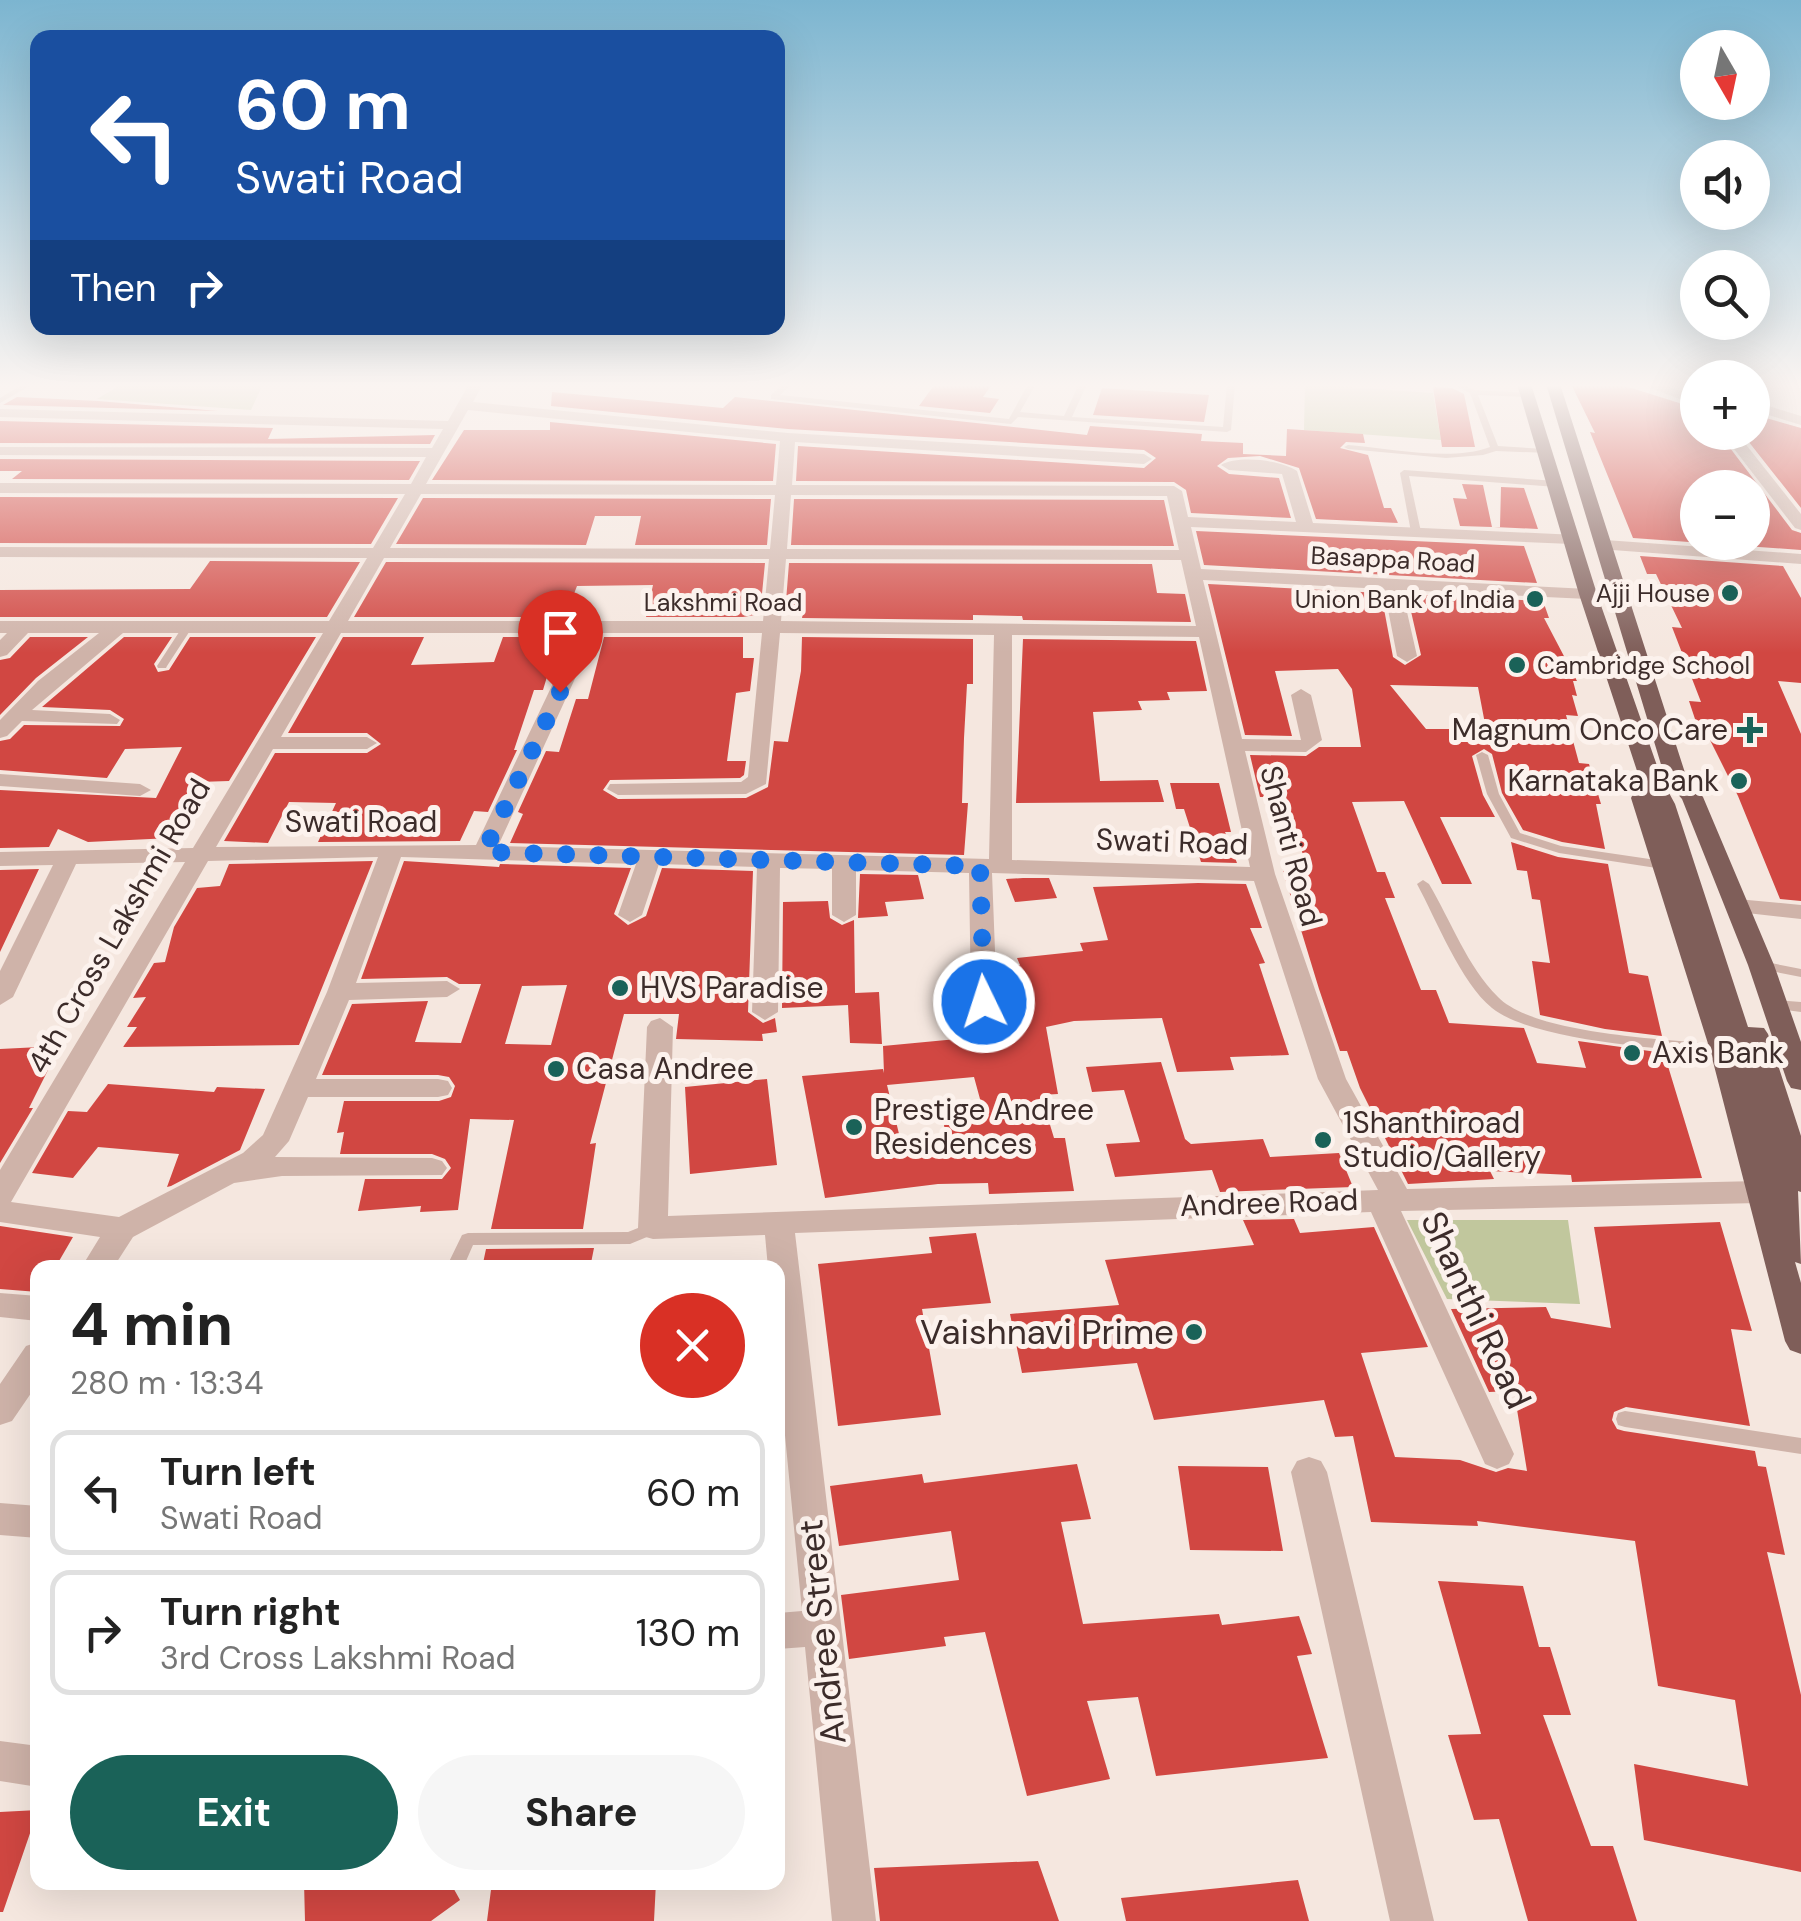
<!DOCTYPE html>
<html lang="en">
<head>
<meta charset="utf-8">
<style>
  body { margin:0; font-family:"DM Sans",sans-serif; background:#f6f6f6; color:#222; height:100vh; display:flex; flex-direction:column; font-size:38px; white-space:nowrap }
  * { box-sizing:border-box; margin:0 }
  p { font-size:32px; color:#767676 }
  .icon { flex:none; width:55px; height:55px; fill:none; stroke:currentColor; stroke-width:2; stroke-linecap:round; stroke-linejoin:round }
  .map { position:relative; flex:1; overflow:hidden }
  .drawer { position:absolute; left:30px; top:1260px; width:755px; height:630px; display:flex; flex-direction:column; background:#fff; border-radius:20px; box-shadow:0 10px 40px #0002 }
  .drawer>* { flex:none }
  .guide { position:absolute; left:30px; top:30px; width:755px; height:305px; border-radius:20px; box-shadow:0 10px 40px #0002; background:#1a4fa0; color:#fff; overflow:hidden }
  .needle { width:65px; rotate:171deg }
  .tools { position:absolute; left:1680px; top:30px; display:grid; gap:20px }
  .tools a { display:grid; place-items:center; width:90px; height:90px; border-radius:50%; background:#fff; box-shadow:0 10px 40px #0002; font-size:50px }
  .pin { position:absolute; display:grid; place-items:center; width:85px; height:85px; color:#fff; margin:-102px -42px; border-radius:50% 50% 50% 0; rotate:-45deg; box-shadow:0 0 10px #0007 }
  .pin .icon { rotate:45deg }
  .me { position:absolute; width:110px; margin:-55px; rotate:356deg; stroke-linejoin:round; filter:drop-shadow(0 0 8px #0008) }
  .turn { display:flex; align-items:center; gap:35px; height:210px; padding:0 40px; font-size:45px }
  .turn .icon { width:130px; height:130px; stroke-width:2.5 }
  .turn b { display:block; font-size:70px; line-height:85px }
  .then { display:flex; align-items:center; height:95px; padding:0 40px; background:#0003; gap:20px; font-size:38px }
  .round { display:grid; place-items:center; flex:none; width:105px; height:105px; border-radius:52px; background:#f6f6f6 }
  .overview { display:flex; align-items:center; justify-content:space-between; height:170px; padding:0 40px }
  h1 { font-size:60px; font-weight:700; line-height:75px }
  .button { display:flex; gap:20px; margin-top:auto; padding:20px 40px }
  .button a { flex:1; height:115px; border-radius:60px; background:#1a6258; color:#fff; font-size:40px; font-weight:700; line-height:115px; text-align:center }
  .button a+a { background:#f6f6f6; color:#222 }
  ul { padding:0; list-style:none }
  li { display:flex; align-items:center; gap:30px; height:125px; margin:0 20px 15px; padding:0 20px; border:5px solid #e0e0e0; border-radius:20px }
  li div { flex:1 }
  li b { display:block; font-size:38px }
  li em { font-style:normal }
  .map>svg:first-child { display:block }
  .green { fill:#c1c79d }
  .building { fill:#d14742; fill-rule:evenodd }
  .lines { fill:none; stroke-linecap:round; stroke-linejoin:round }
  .service { fill:#cfb3a9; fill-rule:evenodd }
  .minor { fill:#cfb3a9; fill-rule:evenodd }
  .primary { fill:#7f5e59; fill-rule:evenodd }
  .route { stroke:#1a73e8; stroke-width:18; stroke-dasharray:0 32.4 }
  .poi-dot { fill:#1a6258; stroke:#fcf2ed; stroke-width:4 }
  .labels { text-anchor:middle; stroke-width:10; stroke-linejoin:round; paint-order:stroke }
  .far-street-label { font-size:25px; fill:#3c2c2a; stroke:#fcf2ed }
  .far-poi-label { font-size:25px; fill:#3c2c2a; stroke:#fcf2ed; text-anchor:end }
  .poi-label { font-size:30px; fill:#3c2c2a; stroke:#fcf2ed; text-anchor:start }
  .street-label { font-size:30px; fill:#3c2c2a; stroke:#fcf2ed }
  .near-street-label { font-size:35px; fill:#3c2c2a; stroke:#fcf2ed }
  .near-poi-label { font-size:35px; fill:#3c2c2a; stroke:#fcf2ed; text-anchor:end }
</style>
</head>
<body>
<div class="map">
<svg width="1801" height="1921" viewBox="0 0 1801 1921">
  <rect width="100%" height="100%" fill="#f5e7df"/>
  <!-- green -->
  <path class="green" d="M122 384H263L251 410 97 399Z
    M1305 384 1433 393 1441 440 1304 430Z
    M1407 1220H1568L1580 1304 1447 1299Z"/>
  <!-- building -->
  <path class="building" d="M935 384H992L983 397 999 399 990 413 919 406Z
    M1571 384H1619L1698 409V432H1718L1792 530 1801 533V550L1633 538 1590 432 1595 433ZM1698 488H1752V542H1698Z
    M1433 387 1452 388 1464 394 1475 447H1442Z
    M1102 388 1209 395 1204 422 1093 415Z
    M552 392 723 408 735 397 1087 435 1090 426 1202 434 1201 441 1243 443V454L1286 456 1287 429 1363 434 1365 443 1346 442 1340 448 1368 455 1384 508H1391L1398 523 1316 519 1299 468 1260 456 1228 458 1217 466 1229 474 1279 478 1291 518 1191 513 1186 490 1174 482 796 481 798 446 1144 468 1156 458 1144 450 788 429 551 406Z
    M17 397 98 401 218 411 3 405Z
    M1752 414 1801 428V508L1741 432H1752Z
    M0 421 273 428 268 439 435 435 430 444 0 443Z
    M550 422 776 444 773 481 432 480 464 430H550Z
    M0 459 420 461 409 480 12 479 22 471H0Z
    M1462 484 1483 485 1492 527 1460 526 1453 498 1467 499Z
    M1501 487 1524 488 1538 529 1494 527H1500Z
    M0 497 398 498 371 544 0 543Z
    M423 498 771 499 767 545H635L641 516H595L586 545 396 544Z
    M794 499 1164 500 1174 546 791 545Z
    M1196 531 1524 546 1537 583 1204 565Z
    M1640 556 1783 566 1801 598V683L1778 681 1801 734V901L1780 899 1738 796 1706 732 1699 731 1689 701 1701 702 1672 627 1682 628 1656 574H1647Z
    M210 561 360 562 327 617H0V590L190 589Z
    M386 562 765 563 760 614 743 617H646L653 585 577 586 565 617H354Z
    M789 563 1152 564 1157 593 1185 594 1191 622 1023 620 1022 616 973 615V620L802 618 803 613 785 614Z
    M1208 584 1381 593 1393 657 1405 665 1421 655 1407 594 1543 601 1549 618H1544L1577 681H1573L1577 696 1572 695 1578 716 1566 715 1579 763 1589 764 1601 804H1596L1605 849 1562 842 1523 830 1502 793 1492 754 1484 749 1472 756 1483 795 1495 817H1440L1472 884H1442L1404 801 1352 802 1377 872H1385L1395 898H1385L1421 990H1436L1449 1023 1524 1028 1537 1063 1586 1068 1578 1041 1664 1053 1702 1178 1572 1182 1571 1175 1490 1171 1494 1179 1408 1184 1360 1088 1347 1051H1340L1319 989 1283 871 1308 872 1286 797H1260L1250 755 1306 756 1319 747H1361L1352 689 1338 669 1275 671 1292 736 1245 735ZM1390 685 1478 687 1486 729H1426Z
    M30 637H88L36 678 0 715V660L10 658Z
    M124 637H172L154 664 158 672 169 670 190 637H316L229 781 198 782 171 838 88 842 58 829 49 847 0 848V790L156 798 182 747 125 749 107 778 0 770V741L10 739 24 725 120 726 124 719 110 710 42 707Z
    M343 637H424L411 665 494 662 503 637H559L543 690H534L514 750H517L488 812 474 811 460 841 318 842 336 803 289 802 268 843 224 841 275 753H367L381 744 367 733H288Z
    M604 637H743V658H754L750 691 736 693 727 761H746L744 775 740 778 610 780 603 790 618 799 746 798 768 787 774 741 788 742 801 671 802 637 973 639V684H967L964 738 962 803H968L964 855 510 843 523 814 518 812 546 751 559 752 576 699H588Z
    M1023 639 1196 641 1207 691 1167 692 1170 700 1138 701 1142 710 1093 712 1100 781 1158 780 1164 802 1016 803Z
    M1170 783H1219L1231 832H1225L1237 863 1201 862 1184 809H1176Z
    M1511 842 1558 857 1608 864 1629 973 1648 976 1662 1036 1605 1029 1540 1015 1532 961 1550 963 1540 900 1532 899 1527 871 1517 870Z
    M373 861 299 1045 123 1047 137 1027H127L146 997 133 998 154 963 165 962 174 927 197 888 220 886 229 864Z
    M404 861 499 867 500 864 631 868 614 914 628 925 646 916 662 868 753 871 748 1012 763 1023 775 1018 777 1032 762 1034 763 1041 676 1039 679 1014H624L590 1144 596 1143 583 1229H491L514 1120 470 1119 458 1210 420 1212 421 1206 358 1211 365 1179H442L451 1168 445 1159 432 1154H340L344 1132 337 1133 344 1101H439L451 1097 455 1086 449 1077 438 1075H322L352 1004 428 1001 415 1042 461 1043 481 984H459L447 977 361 979ZM567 985 551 1045 505 1044 522 986Z
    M39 869 0 952V870Z
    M860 874 918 875 924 899 885 902 888 916 858 918Z
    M1023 878H1049L1057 898 1015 902 1006 879Z
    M1198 883 1246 884 1262 928H1250L1265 963 1259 964 1289 1055 1230 1057 1234 1070 1177 1072 1162 1018 1074 1021 1046 1027 1058 1094 1041 1095 1054 1138H1065L1074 1191 989 1194 988 1183 938 1184 825 1198 802 1076 883 1069 884 1073 883 1046 957 1039 951 1008 970 1007 986 1014 999 1006V967L1020 965 1017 958 1083 951 1080 943 1108 940 1093 887ZM974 1077 986 1121 944 1125 946 1138 901 1142 887 1085Z
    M828 901 830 918 842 925 854 920 855 993 879 992 882 1044 850 1043 848 1005 782 1008 783 902Z
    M60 1046 29 1108H33L0 1163V1049Z
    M1161 1062 1185 1139 1191 1144 1263 1139 1270 1157 1339 1153 1353 1187 1220 1192 1212 1170 1115 1177 1106 1144 1140 1142 1124 1090 1092 1092 1086 1067Z
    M767 1079 777 1165 690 1174 685 1087Z
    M108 1084 214 1092 217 1087 265 1089 240 1150 171 1186 167 1187 179 1154 98 1147 73 1178 32 1173 68 1111 87 1112Z
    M1294 1219 1300 1233 1374 1227 1428 1347 1361 1353 1395 1457 1460 1460 1496 1472 1508 1468 1527 1471 1514 1391 1489 1392 1451 1309 1546 1307 1551 1318 1611 1328 1594 1227 1720 1222 1752 1331 1731 1329 1750 1426 1626 1407 1614 1412 1612 1420 1617 1429 1624 1431 1755 1451 1758 1466 1766 1467 1785 1555 1767 1552 1801 1695V1872L1644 1840 1634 1764 1748 1786 1735 1700 1658 1686 1635 1541 1477 1521 1478 1526 1371 1522 1353 1436 1335 1437 1324 1400 1154 1420 1137 1363 1022 1373 1010 1314 1119 1305 1105 1260 1254 1245 1243 1220Z
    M0 1226 73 1237 55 1268H38V1292L0 1289Z
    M976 1233 991 1303 922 1309 941 1415 838 1426 818 1264 932 1253 929 1237Z
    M594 1248 590 1268H482L486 1249Z
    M1077 1464 1091 1519 1061 1522 1083 1624 1219 1614 1222 1625 1299 1616 1312 1654 1297 1656 1328 1758 1156 1776 1138 1697 1087 1701 1110 1779 1027 1796 985 1632 944 1637 946 1646 849 1659 841 1595 959 1580 951 1531 839 1546 830 1486 922 1474 924 1483Z
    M1178 1466 1268 1467 1283 1551 1190 1550Z
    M1438 1581 1523 1586 1539 1647H1550L1571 1715H1543L1591 1846H1613L1637 1921H1528L1499 1819 1474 1820 1448 1735 1481 1734Z
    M38 1810 3 1912H0V1812Z
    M1038 1861 1059 1921H880L874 1868Z
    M1298 1880 1309 1921H1126L1121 1898Z
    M304 1882H450L460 1900 431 1921H305Z
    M492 1882H656L654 1921H487Z"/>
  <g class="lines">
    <!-- service -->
    <path class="service" d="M23 384H33L0 403V398Z
      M783 384H792L780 395 1009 419 1028 384H1036L1020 412 1064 416 1079 384H1087L1072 417 1223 427 1227 384H1235L1231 430 1227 432 1018 417 1011 424 771 399V395Z
      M1452 384H1462L1474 390 1531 393 1532 395 1528 397 1478 395 1498 446 1545 449H1548V453L1496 451 1483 455 1446 458 1348 449 1344 447 1348 445C1390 448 1450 462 1490 447L1470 393Z
      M1404 470 1556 481 1560 484 1556 487 1409 476 1421 532 1416 535 1411 532 1400 473Z
      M188 623 193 626 167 666 166 668H158L157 666 183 626Z
      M1482 752 1488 755 1499 794 1520 833 1561 846 1663 861 1669 865 1663 869 1559 853 1511 838 1487 794 1476 755Z
      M1423 880 1429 884C1451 921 1467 966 1498 997 1535 1035 1669 1039 1723 1045L1730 1050 1723 1055C1667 1048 1535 1042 1492 1008 1461 983 1436 919 1417 884Z
      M1761 961 1801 969V977L1756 968 1754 965 1756 962Z
      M1775 1000 1801 1002V1012L1770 1008 1768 1005 1770 1002Z
      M653 1222 659 1224 661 1228 659 1232 630 1244 473 1245 463 1268H446L462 1235 468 1233 628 1232Z
      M1625 1411 1801 1438V1454L1625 1427 1618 1425 1616 1419 1618 1413Z"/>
    <!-- minor -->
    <path class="minor" d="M469 384H483L473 402 788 433 1144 454 1152 459 1144 464 795 442 792 485 1174 486 1182 491 1188 517 1296 522 1282 474 1229 470 1221 465C1238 455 1281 460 1297 471L1313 523 1577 535 1579 539 1571 544 1191 527 1201 569 1588 589 1597 594 1588 599 1402 590 1417 656 1407 662 1397 656 1384 589 1203 580 1242 739 1301 740 1291 695 1301 689 1311 695 1322 740 1306 752 1245 751 1275 874 1346 1079 1407 1189 1759 1181 1769 1184 1774 1192 1769 1200 1759 1203 1401 1211 1514 1454 1509 1464 1497 1469 1485 1464 1371 1212 795 1233 876 1921H832L805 1647 778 1649V1613L802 1611 778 1363V1268H768L765 1235 653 1239 642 1236 638 1228 647 1027 651 1021 660 1018 673 1027 668 1216 1378 1190 1318 1079 1254 881 992 873 997 1003 984 1011 971 1003 969 873 856 870V915L844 922 832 915V869L780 868 778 1012 765 1020 752 1012 757 867 659 864 642 915 630 922 618 915 636 864 401 857 356 983 447 981 460 989 447 997 349 1000 316 1079H438L448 1081 452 1088 448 1095 438 1097H308L289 1141 275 1157 432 1158 442 1161 447 1168 442 1175 282 1176 234 1183 133 1237 113 1268H81L100 1237 0 1222V1170L185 862 76 864 13 997 0 1005V971L53 865 0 866V852L193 848 323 633H123L32 710 110 714 120 720 117 724 22 721 7 736 0 738V720L38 681 99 633H28L7 655 0 657V640L7 633H0V621H329L367 558 0 557V547L373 548 405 494 0 493V483L411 484 426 457 0 455V447L432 448 443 429 0 417V409L448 421ZM468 410 780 441 776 485 426 484ZM421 494 775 495 770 549 390 548ZM791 495 1167 496 1179 550 787 549ZM384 558 769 559 763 621H348ZM786 559 1181 560 1196 626 781 621ZM341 633H577L476 845 216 847 273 749H367L377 743 367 737H281ZM596 633H762L748 777 741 782 610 784 607 789 618 795 746 794 766 784 780 633 994 635 989 859 498 846ZM1012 635 1199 637 1250 867 1012 860ZM378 857 327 992 263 1135 243 1153 119 1217 11 1202 208 861Z
      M1640 384H1661L1698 397V406Z
      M1752 401 1801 416V425L1752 410Z
      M1721 432H1736L1801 514V530L1795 528Z
      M1605 540 1801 554V564L1599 549 1597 545Z
      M0 774 140 784 151 790 140 796 0 786Z
      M1737 899 1801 905V919L1729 911 1725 906Z
      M0 1293 38 1296V1321L0 1317Z
      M38 1342V1383L12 1421 0 1425V1384L26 1346Z
      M1309 1457 1321 1461 1327 1472 1434 1921H1390L1291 1472 1297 1461Z
      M0 1503 38 1506V1538L0 1535Z
      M0 1741 38 1746V1787L0 1781Z"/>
    <!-- primary -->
    <path class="primary" d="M1517 384H1531L1597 594 1662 780 1675 804 1748 1027 1764 1028 1768 1034 1801 1136V1192L1798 1191 1801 1264 1795 1262 1801 1283V1354L1790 1350 1785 1341 1710 1050 1631 798 1640 780 1579 594Z
      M1546 384H1560L1687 779 1703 797 1774 965 1801 1042V1090L1791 1088 1787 1081 1748 965 1682 799 1666 781Z"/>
  </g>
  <!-- sky -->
  <linearGradient id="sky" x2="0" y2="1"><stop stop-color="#7cb5d0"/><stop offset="0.59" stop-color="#faf4f1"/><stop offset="1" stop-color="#faf4f1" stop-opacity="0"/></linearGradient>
  <rect width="1801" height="653" fill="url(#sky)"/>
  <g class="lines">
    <!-- route -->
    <path class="route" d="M560 692 484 852 980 866 984 1002"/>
  </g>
  <!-- markers -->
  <g class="poi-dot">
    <circle cx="1730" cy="593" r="10"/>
    <circle cx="1535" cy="599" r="10"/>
    <circle cx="1517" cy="665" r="10"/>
    <path d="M1745 715h10v10h10v10h-10v10h-10v-10h-10v-10h10z"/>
    <circle cx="1739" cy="781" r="10"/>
    <circle cx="620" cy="988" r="10"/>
    <circle cx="1632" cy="1053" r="10"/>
    <circle cx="556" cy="1069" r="10"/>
    <circle cx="854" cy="1127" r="10"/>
    <circle cx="1323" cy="1140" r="10"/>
    <circle cx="1194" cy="1332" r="10"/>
  </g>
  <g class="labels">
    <!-- far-street labels -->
    <g class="far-street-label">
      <text transform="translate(1393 559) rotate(3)" y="9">Basappa Road</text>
      <text x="723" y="611">Lakshmi Road</text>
    </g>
    <!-- far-poi labels -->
    <g class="far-poi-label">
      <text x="1710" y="602">Ajji House</text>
      <text x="1515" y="608">Union Bank of India</text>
      <text x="1537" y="674" text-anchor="start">Cambridge School</text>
    </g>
    <!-- poi labels -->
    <g class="poi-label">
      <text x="1728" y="740" text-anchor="end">Magnum Onco Care</text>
      <text x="1719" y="791" text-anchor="end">Karnataka Bank</text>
      <text x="640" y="998">HVS Paradise</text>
      <text x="1652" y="1063">Axis Bank</text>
      <text x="576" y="1079">Casa Andree</text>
      <text x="874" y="1120">Prestige Andree<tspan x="874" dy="34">Residences</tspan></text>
      <text x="1343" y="1133">1Shanthiroad<tspan x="1343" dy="34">Studio/Gallery</tspan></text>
    </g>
    <!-- street labels -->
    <g class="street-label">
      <text x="361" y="832">Swati Road</text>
      <text transform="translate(1172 842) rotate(2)" y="10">Swati Road</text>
      <text transform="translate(1291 846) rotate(75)" y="10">Shanti Road</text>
      <text transform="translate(119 926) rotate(-60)" y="10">4th Cross Lakshmi Road</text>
      <text transform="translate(1269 1203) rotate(-2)" y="10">Andree Road</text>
    </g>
    <!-- near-street labels -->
    <g class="near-street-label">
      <text transform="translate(1476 1310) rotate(65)" y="12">Shanthi Road</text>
      <text transform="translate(822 1632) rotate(-96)" y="12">Andree Street</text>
    </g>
    <!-- near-poi labels -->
    <g class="near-poi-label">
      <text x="1174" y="1344">Vaishnavi Prime</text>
    </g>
  </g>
</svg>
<div class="tools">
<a><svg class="needle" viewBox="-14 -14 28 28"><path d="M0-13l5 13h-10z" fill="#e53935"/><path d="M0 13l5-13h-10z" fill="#767676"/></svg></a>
<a><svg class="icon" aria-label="sound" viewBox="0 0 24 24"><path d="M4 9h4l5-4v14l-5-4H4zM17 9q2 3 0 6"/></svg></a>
<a><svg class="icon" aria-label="search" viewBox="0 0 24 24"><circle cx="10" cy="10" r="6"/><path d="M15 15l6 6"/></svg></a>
<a>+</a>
<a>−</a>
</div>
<div class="pin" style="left:560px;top:692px;background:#d93025"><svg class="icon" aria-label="arrive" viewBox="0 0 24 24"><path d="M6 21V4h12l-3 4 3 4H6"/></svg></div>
<svg class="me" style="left:984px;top:1002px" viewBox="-20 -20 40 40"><circle r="17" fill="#1a73e8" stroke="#fff" stroke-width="3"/><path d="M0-11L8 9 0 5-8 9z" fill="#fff"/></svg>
<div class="guide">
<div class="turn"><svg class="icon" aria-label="left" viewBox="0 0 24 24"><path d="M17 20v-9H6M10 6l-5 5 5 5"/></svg><div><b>60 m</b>Swati Road</div></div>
<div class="then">Then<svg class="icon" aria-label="right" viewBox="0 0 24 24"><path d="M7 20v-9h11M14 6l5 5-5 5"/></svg></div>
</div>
<section class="drawer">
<div class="overview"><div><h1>4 min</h1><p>280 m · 13:34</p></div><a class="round" style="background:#d93025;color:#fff"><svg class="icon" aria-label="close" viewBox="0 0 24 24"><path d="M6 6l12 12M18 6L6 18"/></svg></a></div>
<ul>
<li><svg class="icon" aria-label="left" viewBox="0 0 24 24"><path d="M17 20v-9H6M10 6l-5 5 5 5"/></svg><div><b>Turn left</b><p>Swati Road</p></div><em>60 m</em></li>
<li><svg class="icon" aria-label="right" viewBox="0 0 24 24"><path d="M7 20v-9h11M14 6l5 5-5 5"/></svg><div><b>Turn right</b><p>3rd Cross Lakshmi Road</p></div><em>130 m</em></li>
</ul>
<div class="button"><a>Exit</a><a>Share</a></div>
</section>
</div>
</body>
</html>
